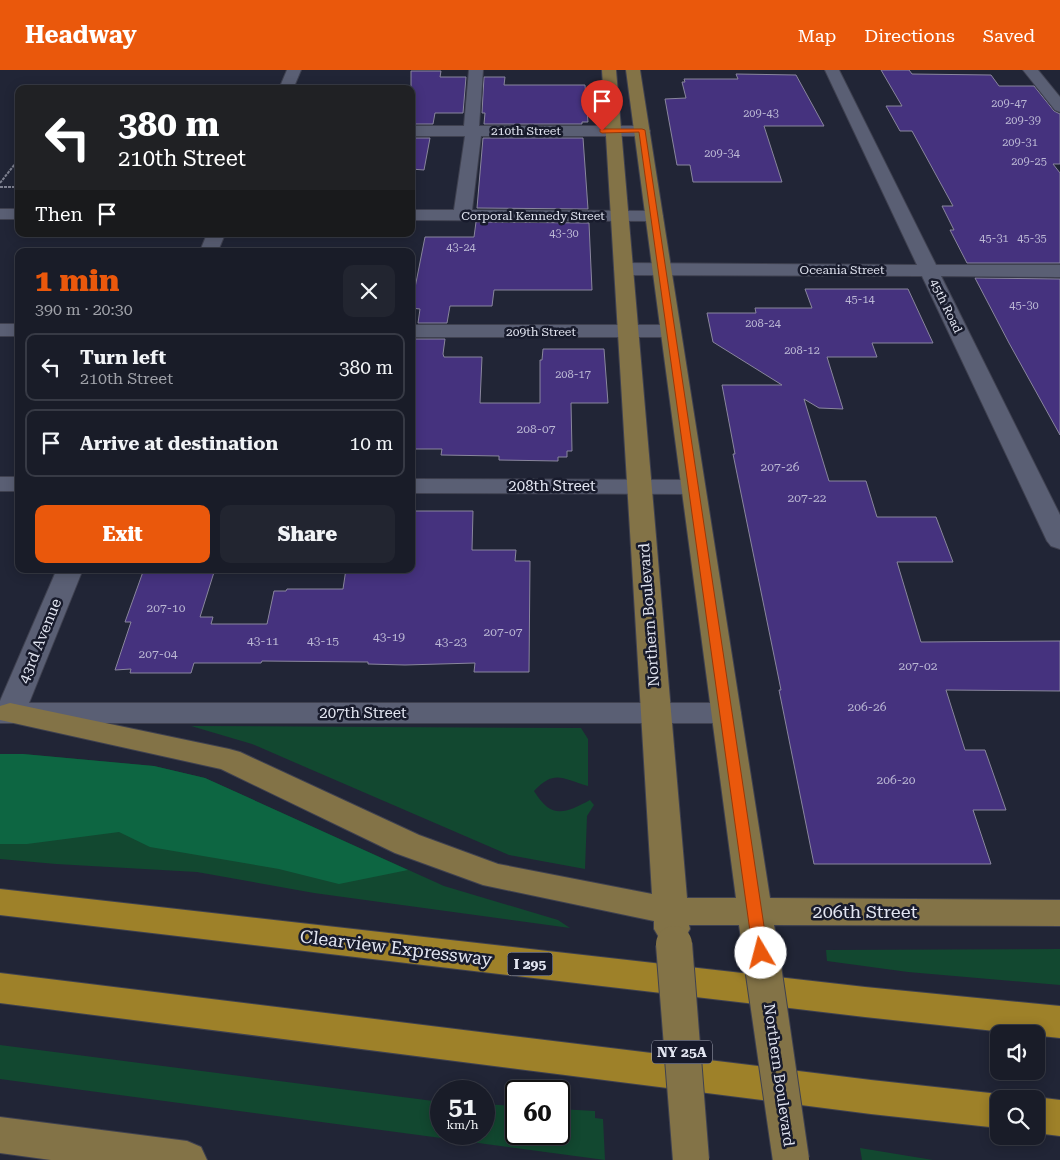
<!DOCTYPE html>
<html lang="en">
<head>
<meta charset="utf-8">
<style>
  body { margin:0; font-family:"Roboto Serif",serif; background:#222530; color:#f1f3f6; height:100vh; display:flex; flex-direction:column; font-size:19px; white-space:nowrap }
  * { box-sizing:border-box; margin:0 }
  p { font-size:16px; color:#9fa1a8 }
  .icon { flex:none; width:28px; height:28px; fill:none; stroke:currentColor; stroke-width:2; stroke-linecap:round; stroke-linejoin:round }
  .map { position:relative; flex:1; overflow:hidden }
  .sheet { position:absolute; left:15px; top:178px; width:400px; height:325px; display:flex; flex-direction:column; background:#191c28; border-radius:10px; box-shadow:0 2px 12px #0003,0 0 0 1px #373a45 }
  .sheet>* { flex:none }
  .guide { position:absolute; left:15px; top:15px; width:400px; height:152px; border-radius:10px; box-shadow:0 2px 12px #0003,0 0 0 1px #373a45; background:#202124; color:#fff; overflow:hidden }
  .buttons { position:absolute; left:990px; top:955px; display:grid; gap:10px }
  .buttons a { display:grid; place-items:center; width:55px; height:55px; border-radius:10px; background:#191c28; box-shadow:0 2px 12px #0003,0 0 0 1px #373a45; font-size:25px }
  .speed { position:absolute; left:430px; top:1010px; display:flex; gap:10px; font-size:25px; font-weight:700; text-align:center }
  .speed>* { display:grid; place-content:center; width:65px; height:65px; border-radius:50%; background:#191c28; box-shadow:0 2px 12px #0003,0 0 0 1px #373a45; line-height:1 }
  .speed small { font-size:12px; font-weight:400 }
  .speed .limit { border:2px solid #111; border-radius:8px; background:#fff; color:#111 }
  .pin { position:absolute; display:grid; place-items:center; width:42px; height:42px; color:#fff; margin:-51px -21px; border-radius:50% 50% 50% 0; rotate:-45deg; box-shadow:0 0 5px #0007 }
  .pin .icon { rotate:45deg }
  .me { position:absolute; width:55px; margin:-28px; rotate:352deg; stroke-linejoin:round; filter:drop-shadow(0 0 4px #0008) }
  .turn { display:flex; align-items:center; gap:18px; height:105px; padding:0 20px; font-size:22px }
  .turn .icon { width:65px; height:65px; stroke-width:2.5 }
  .turn b { display:block; font-size:35px; line-height:42px }
  .then { display:flex; align-items:center; height:48px; padding:0 20px; background:#0003; gap:10px; font-size:19px }
  .round { display:grid; place-items:center; flex:none; width:52px; height:52px; border-radius:10px; background:#222530 }
  .overview { display:flex; align-items:center; justify-content:space-between; height:85px; padding:0 20px }
  h1 { font-size:30px; font-weight:800; line-height:38px; color:#ea580c }
  .action { display:flex; gap:10px; margin-top:auto; padding:10px 20px }
  .action a { flex:1; height:58px; border-radius:10px; background:#ea580c; color:#fff; font-size:20px; font-weight:800; line-height:58px; text-align:center }
  .action a+a { background:#222530; color:#f1f3f6 }
  ul { padding:0; list-style:none }
  li { display:flex; align-items:center; gap:15px; height:68px; margin:0 10px 8px; padding:0 10px; border:2px solid #373a45; border-radius:10px }
  li div { flex:1 }
  li b { display:block; font-size:19px }
  li em { font-style:normal }
  header { display:flex; align-items:center; gap:30px; box-sizing:border-box; height:70px; padding:0 25px; background:#ea580c; color:#fff }
  header strong { font-size:24px }
  nav { display:flex; gap:28px; margin-inline-start:auto; font-size:18px }
  .map>svg:first-child { display:block }
  .green { fill:#124830 }
  .forest { fill:#0d6642 }
  .building { fill:#45327e; stroke:#89869d }
  .lines { fill:none; stroke-linecap:round; stroke-linejoin:round }
  .minor-casing { stroke:#3f4150; stroke-width:2 }
  .major-casing { stroke:#3f4150; stroke-width:2 }
  .highway-casing { stroke:#3f4150; stroke-width:2 }
  .path { stroke:#7f8291; stroke-width:2; stroke-dasharray:3 1; stroke-linecap:butt }
  .minor { fill:#5a5f74; fill-rule:evenodd }
  .major { fill:#837347; fill-rule:evenodd }
  .highway { fill:#9e8129; fill-rule:evenodd }
  .major-bridge-casing { stroke:#3f4150; stroke-width:38; stroke-linecap:butt }
  .major-bridge { stroke:#837347; stroke-width:36 }
  .route { fill:#ea580c; stroke:#983908 }
  .labels { text-anchor:middle; stroke-width:5; stroke-linejoin:round; paint-order:stroke }
  .far-number-label { font-size:11px; fill:#bbb8d4 }
  .far-street-label { font-size:12px; fill:#e2e5f1; stroke:#181b2c }
  .number-label { font-size:12px; fill:#bbb8d4 }
  .shield { fill:#181b2c; stroke:#a5a8b6; stroke-width:1 }
  .shield-label { font-size:14px; font-weight:bold; fill:#e2e5f1 }
  .street-label { font-size:15px; fill:#e2e5f1; stroke:#181b2c }
  .near-street-label { font-size:18px; fill:#e2e5f1; stroke:#181b2c }
</style>
</head>
<body>
<header>
<strong>Headway</strong>
<nav><a>Map</a><a>Directions</a><a>Saved</a></nav>
</header>
<div class="map">
<svg width="1060" height="1090" viewBox="0 0 1060 1090">
  <rect width="100%" height="100%" fill="#212536"/>
  <!-- green -->
  <path class="green" d="M191 656 581 658 588 669V716C562 709 555 699 534 721 551 749 564 744 590 730L594 735 587 746 585 799 509 785 252 674Z
    M0 684H23L154 696 205 708 444 816 558 850 570 858 314 823 197 802 56 794 0 789Z
    M1060 879V915L908 902 827 891 826 880Z
    M0 975 441 1032V1064H484V1034L516 1036V1064H559V1039L595 1041V1048L603 1049 605 1090 0 1009Z
    M860 1078 933 1090H862Z"/>
  <!-- forest -->
  <path class="forest" d="M0 684H23L154 696 205 708 408 800 339 814 279 799 150 777 119 762 27 774H0Z"/>
  <!-- building -->
  <path class="building" d="M881 0H909L912 4 991 5 999 16H1034L1054 41 1060 44V94H1053L1060 103V193H967L950 160H954L942 136H953L912 61H900L886 36H902Z
    M411 1H441L440 7H466L463 43H435L433 54H411Z
    M736 4 796 5 824 56H764L782 112H693L690 95H677L665 29 686 28 682 12H685L684 9H738Z
    M484 7H505L504 15H585L588 52H582V54H484L485 43H482Z
    M411 68H430L424 100 411 99Z
    M483 68H583L588 139 477 138Z
    M476 152 589 153 592 220H494L492 236H450L447 253H418L420 239 411 238 425 167H474Z
    M975 208 1060 209V365L1009 273Z
    M805 219H908L933 273H872L877 287H827L843 339 819 338 804 329 829 411H866L877 447H936L953 492H897L921 572 1060 571V621L946 620 965 680H985L1006 740H973L991 794H814L779 620H781L733 384H735L722 315H782L713 272 707 243H756L755 238H812Z
    M415 269H445L443 284 444 287H482L480 333H540V290H542L543 279H604L608 333H571L572 381H567V387H558V391L499 390V386L441 385 442 379H411V298Z
    M411 441H473L472 480H516L515 491H530L529 602H474L475 593 405 595 368 594V592L262 591 261 593H194L191 603H130L131 599 115 600 131 552H125L144 499H215L200 547H213L211 554H267L274 521H286L287 519H343L346 499H411Z"/>
  <g class="lines">
    <!-- minor casing -->
    <g class="minor-casing">
      <path id="minor" d="M287 0H301L293 19H279Z
        M469 0H483L479 56H642L648 58 650 61 648 64 642 66H481L472 140 654 141 660 142 663 146 660 150 654 151 411 150V140H454L465 66H411V56H464Z
        M825 0H839L936 195H1060V207L941 206 1060 445V479L1051 476 1047 471 922 206 624 205 617 203 614 199 617 195 624 193 917 195Z
        M1023 0H1038L1060 27V42L1055 40Z
        M0 139H19V149H0Z
        M207 164H225L218 181H200Z
        M0 254H19V266H0Z
        M411 255H671L678 257 681 261 678 265 671 267H411Z
        M0 407H19V421H0Z
        M411 409 693 410 702 412 705 417 702 422 693 424 411 423Z
        M57 499H83L29 633H726L737 636 741 643 737 650 726 653H0V631Z"/>
    </g>
    <!-- major casing -->
    <g class="major-casing">
      <path id="major" d="M602 0H616L687 828H736L626 0H640L770 828 1060 830V856L774 855 779 883 774 893 761 897 748 893 743 883 739 855H689L690 859 684 869 672 873 660 869 654 859V851L483 815 395 783 221 699 0 650V636L10 633 229 679 240 682 419 765 498 794 652 824Z
        M0 1047 187 1071 201 1077 207 1090H51L0 1083Z"/>
    </g>
    <!-- highway casing -->
    <g class="highway-casing">
      <path id="highway" d="M0 819 865 917 1060 936V968L865 947 0 845Z
        M0 903 871 1010 999 1024 1013 1029H999V1058L871 1044 0 933Z
        M1036 1027 1060 1030V1066L1036 1063V1029H1032Z"/>
    </g>
    <!-- path -->
    <path class="path" d="M0 113 15 94
      M0 117H19"/>
    <!-- minor -->
    <use href="#minor" class="minor"/>
    <!-- major -->
    <use href="#major" class="major"/>
    <!-- highway -->
    <use href="#highway" class="highway"/>
    <!-- major-bridge casing -->
    <g class="major-bridge-casing">
      <path id="major-bridge" d="M674 874 691 1090
        M761 883 791 1090"/>
    </g>
    <!-- major-bridge -->
    <use href="#major-bridge" class="major-bridge"/>
  </g>
  <!-- route -->
  <path class="route" d="M600 59H642L645 60 768 883 766 887 761 889 756 887 753 883 639 62 602 63 600 62Z"/>
  <g class="labels">
    <!-- far-number labels -->
    <g class="far-number-label">
      <text x="1009" y="37">209-47</text>
      <text x="761" y="47">209-43</text>
      <text x="1023" y="54">209-39</text>
      <text x="1020" y="76">209-31</text>
      <text x="722" y="87">209-34</text>
      <text x="1029" y="95">209-25</text>
      <text x="564" y="167">43-30</text>
      <text x="994" y="172">45-31</text>
      <text x="1032" y="172">45-35</text>
      <text x="461" y="181">43-24</text>
      <text x="860" y="233">45-14</text>
      <text x="1024" y="239">45-30</text>
      <text x="763" y="257">208-24</text>
      <text x="802" y="284">208-12</text>
      <text x="573" y="308">208-17</text>
    </g>
    <!-- far-street labels -->
    <g class="far-street-label">
      <text x="526" y="65">210th Street</text>
      <text x="533" y="150">Corporal Kennedy Street</text>
      <text x="842" y="204">Oceania Street</text>
      <text transform="translate(946 236) rotate(64)" y="4">45th Road</text>
      <text x="541" y="266">209th Street</text>
    </g>
    <!-- number labels -->
    <g class="number-label">
      <text x="536" y="363">208-07</text>
      <text x="780" y="401">207-26</text>
      <text x="807" y="432">207-22</text>
      <text x="166" y="542">207-10</text>
      <text x="503" y="566">207-07</text>
      <text x="389" y="571">43-19</text>
      <text x="263" y="575">43-11</text>
      <text x="323" y="575">43-15</text>
      <text x="451" y="576">43-23</text>
      <text x="158" y="588">207-04</text>
      <text x="918" y="600">207-02</text>
      <text x="867" y="641">206-26</text>
      <text x="896" y="714">206-20</text>
    </g>
    <!-- shield labels -->
    <g class="shield">
      <rect x="507.5" y="882.5" width="45" height="23" rx="4"/>
      <rect x="652" y="970.5" width="60" height="23" rx="4"/>
    </g>
    <g class="shield-label">
      <text x="530" y="899">I 295</text>
      <text x="682" y="987">NY 25A</text>
    </g>
    <!-- street labels -->
    <g class="street-label">
      <text x="552" y="421">208th Street</text>
      <text transform="translate(649 545) rotate(-94)" y="5">Northern Boulevard</text>
      <text transform="translate(40 571) rotate(-68)" y="5">43rd Avenue</text>
      <text x="363" y="648">207th Street</text>
      <text transform="translate(779 1005) rotate(82)" y="5">Northern Boulevard</text>
    </g>
    <!-- near-street labels -->
    <g class="near-street-label">
      <text x="865" y="848">206th Street</text>
      <text transform="translate(396 878) rotate(7)" y="6">Clearview Expressway</text>
    </g>
  </g>
</svg>
<div class="buttons">
<a><svg class="icon" aria-label="sound" viewBox="0 0 24 24"><path d="M4 9h4l5-4v14l-5-4H4zM17 9q2 3 0 6"/></svg></a>
<a><svg class="icon" aria-label="search" viewBox="0 0 24 24"><circle cx="10" cy="10" r="6"/><path d="M15 15l6 6"/></svg></a>
</div>
<div class="speed"><div>51<small>km/h</small></div><div class="limit">60</div></div>
<div class="pin" style="left:602px;top:61px;background:#d93025"><svg class="icon" aria-label="arrive" viewBox="0 0 24 24"><path d="M6 21V4h12l-3 4 3 4H6"/></svg></div>
<svg class="me" style="left:761px;top:883px" viewBox="-20 -20 40 40"><circle r="19" fill="#fff"/><path d="M0-13L10 11 0 6-10 11z" fill="#ea580c"/></svg>
<div class="guide">
<div class="turn"><svg class="icon" aria-label="left" viewBox="0 0 24 24"><path d="M17 20v-9H6M10 6l-5 5 5 5"/></svg><div><b>380 m</b>210th Street</div></div>
<div class="then">Then<svg class="icon" aria-label="arrive" viewBox="0 0 24 24"><path d="M6 21V4h12l-3 4 3 4H6"/></svg></div>
</div>
<section class="sheet">
<div class="overview"><div><h1>1 min</h1><p>390 m · 20:30</p></div><a class="round"><svg class="icon" aria-label="close" viewBox="0 0 24 24"><path d="M6 6l12 12M18 6L6 18"/></svg></a></div>
<ul>
<li><svg class="icon" aria-label="left" viewBox="0 0 24 24"><path d="M17 20v-9H6M10 6l-5 5 5 5"/></svg><div><b>Turn left</b><p>210th Street</p></div><em>380 m</em></li>
<li><svg class="icon" aria-label="arrive" viewBox="0 0 24 24"><path d="M6 21V4h12l-3 4 3 4H6"/></svg><div><b>Arrive at destination</b></div><em>10 m</em></li>
</ul>
<div class="action"><a>Exit</a><a>Share</a></div>
</section>
</div>
</body>
</html>
